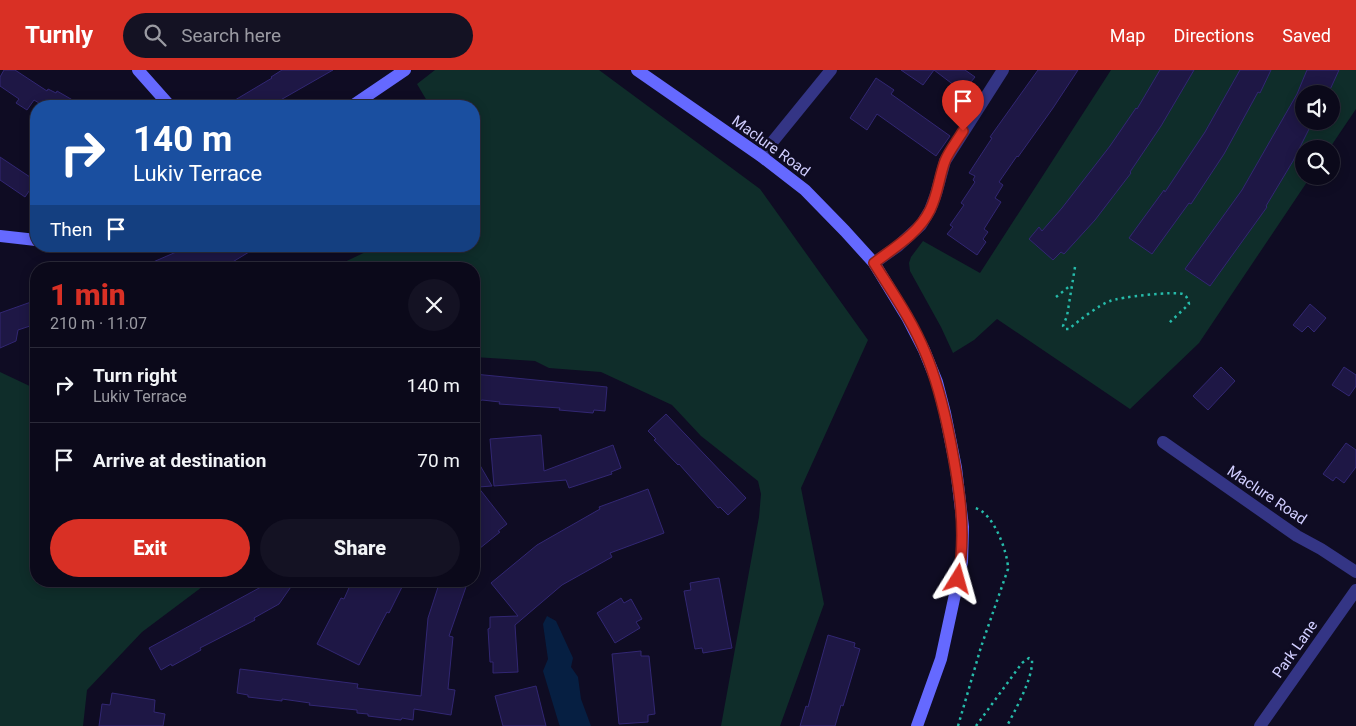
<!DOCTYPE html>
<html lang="en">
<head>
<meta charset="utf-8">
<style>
  body { margin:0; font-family:Roboto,sans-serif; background:#141223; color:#f1f3f6; height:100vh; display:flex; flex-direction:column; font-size:19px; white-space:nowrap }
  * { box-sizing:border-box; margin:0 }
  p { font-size:16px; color:#9a9aa2 }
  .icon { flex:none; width:28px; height:28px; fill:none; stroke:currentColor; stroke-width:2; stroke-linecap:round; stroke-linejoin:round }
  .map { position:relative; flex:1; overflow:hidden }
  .side { position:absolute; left:30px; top:192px; width:450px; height:325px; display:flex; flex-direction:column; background:#0b091a; border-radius:20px; box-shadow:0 2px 12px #0003,0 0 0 1px #2b2a39 }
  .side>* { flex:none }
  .top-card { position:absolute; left:30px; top:30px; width:450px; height:152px; border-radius:20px; box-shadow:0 2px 12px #0003,0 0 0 1px #2b2a39; background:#1a4fa0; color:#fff; overflow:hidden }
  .controls { position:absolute; left:1295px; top:15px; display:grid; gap:10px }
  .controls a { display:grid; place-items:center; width:45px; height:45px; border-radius:50%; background:#0b091a; box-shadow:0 2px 12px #0003,0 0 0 1px #2b2a39; font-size:25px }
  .pin { position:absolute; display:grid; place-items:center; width:42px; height:42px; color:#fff; margin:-51px -21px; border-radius:50% 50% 50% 0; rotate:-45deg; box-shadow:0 0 5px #0007 }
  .pin .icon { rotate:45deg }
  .me { position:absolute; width:55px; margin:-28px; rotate:8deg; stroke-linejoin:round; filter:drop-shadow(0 0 4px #0008) }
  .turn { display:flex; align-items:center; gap:18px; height:105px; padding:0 20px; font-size:22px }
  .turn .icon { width:65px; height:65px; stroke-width:2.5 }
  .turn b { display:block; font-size:35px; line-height:42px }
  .then { display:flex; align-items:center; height:48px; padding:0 20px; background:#0003; gap:10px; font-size:19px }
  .round { display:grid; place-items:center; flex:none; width:52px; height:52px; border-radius:26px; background:#141223 }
  .overview { display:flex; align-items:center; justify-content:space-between; height:85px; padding:0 20px }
  h1 { font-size:30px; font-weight:800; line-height:38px; color:#d93025 }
  .button { display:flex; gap:10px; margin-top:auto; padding:10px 20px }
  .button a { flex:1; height:58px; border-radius:30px; background:#d93025; color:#fff; font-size:20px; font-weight:800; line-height:58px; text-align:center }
  .button a+a { background:#141223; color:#f1f3f6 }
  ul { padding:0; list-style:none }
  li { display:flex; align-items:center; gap:15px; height:75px; padding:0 20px; border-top:1px solid #2b2a39 }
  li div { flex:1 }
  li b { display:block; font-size:19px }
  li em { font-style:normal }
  header { display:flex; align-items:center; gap:30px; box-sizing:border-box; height:70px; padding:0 25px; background:#d93025; color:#fff }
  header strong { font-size:24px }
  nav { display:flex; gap:28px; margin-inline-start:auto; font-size:18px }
  .search { width:350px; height:45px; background:#141223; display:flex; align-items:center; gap:12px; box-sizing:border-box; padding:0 18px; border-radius:28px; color:#9a9aa2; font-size:19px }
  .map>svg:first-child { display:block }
  .green { fill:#0f2d2a; fill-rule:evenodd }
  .water { fill:#061f42 }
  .building { fill:#1e1745; stroke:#322773 }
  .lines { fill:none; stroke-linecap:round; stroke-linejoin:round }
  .path { stroke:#26bbaa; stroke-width:2.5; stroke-dasharray:2.5 4; stroke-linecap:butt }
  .street { stroke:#343585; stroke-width:12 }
  .secondary { stroke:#6569ff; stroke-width:12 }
  .route-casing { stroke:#8d1f18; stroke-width:12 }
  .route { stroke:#d93025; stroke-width:9 }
  .labels { text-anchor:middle; stroke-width:5; stroke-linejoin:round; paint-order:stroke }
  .street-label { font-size:15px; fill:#d1ceff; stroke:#0f0c23 }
</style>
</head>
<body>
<header>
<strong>Turnly</strong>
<div class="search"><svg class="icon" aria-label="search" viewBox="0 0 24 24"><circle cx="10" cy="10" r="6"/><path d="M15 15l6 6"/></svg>Search here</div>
<nav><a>Map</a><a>Directions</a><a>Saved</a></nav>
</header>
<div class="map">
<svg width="1356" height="656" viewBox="0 0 1356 656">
  <rect width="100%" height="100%" fill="#0f0c23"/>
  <!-- green -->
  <path class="green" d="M435 0H599L760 119 868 270 801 418 824 534 780 656H721L759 447 761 424 758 411 701 366 672 335 601 302 549 298 535 291 474 287V199H330L378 176H474V130L480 127 474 116V36H430L417 14Z
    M1111 0H1356V39L1329 79H1304V106H1311L1199 273 1130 339 997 249 974 270 953 283 941 257 910 201 909 193 911 187 923 171 980 203ZM1304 24H1331V51H1304Z
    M0 302 36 319V511H210L142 562 87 620 83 656H0Z"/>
  <!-- water -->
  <path class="water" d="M547 546 556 551 573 588 571 597 578 607 581 629 591 656H560L559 654 543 601 548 589 543 554Z"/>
  <!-- building -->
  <path class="building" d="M4 0H15L47 21 48 19 56 23 57 21 83 36H44L34 30 27 40 16 33 19 29 0 16V7Z
    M282 0H333L270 36H225L272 8 271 7Z
    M901 0H934L923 15Z
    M934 0H965L975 7 963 22Z
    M1038 0H1078L1053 38 1018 87 1017 86 999 112 1003 115 995 128 1001 132 984 159 988 162 983 169 986 172 977 185 947 164 953 157 950 155 964 135 961 133 975 112 973 110 975 106 969 103 992 68 990 67Z
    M1160 0H1194L1161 56 1130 102 1131 103 1095 150 1064 184 1061 182 1053 190 1029 169 1039 157 1042 161 1062 138 1110 76 1136 38 1137 39Z
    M1240 0H1271L1260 23 1258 22 1224 84 1191 134 1189 133 1152 184 1129 168 1164 120 1165 122 1205 62Z
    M1307 0H1339L1328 24H1304V51H1313L1293 91 1266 136 1267 137 1210 216 1185 199 1242 120 1297 24Z
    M876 8 894 20 891 24 950 66 936 86 877 44 867 60 850 48Z
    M0 87 36 111 25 127 0 110Z
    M190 176H259L221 199H137Z
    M31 232 36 246V254L18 260 16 271 0 278V243Z
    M1310 234 1326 248 1314 262 1308 256 1302 262 1293 255Z
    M1221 297 1235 311 1208 340 1193 326Z
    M1344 297 1356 305V316L1349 326 1332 315Z
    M474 304 607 317 605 341 594 340 593 343 559 340 560 338 499 334 500 332 482 330 474 334Z
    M666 344 746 428 728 445 720 437 718 438 679 394 678 395 654 370 656 369 648 361Z
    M541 365 544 401 613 375 621 398 611 402 612 404 569 418 566 410 494 416 490 369Z
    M1346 373 1356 380V397L1344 413 1336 407 1333 411 1323 404Z
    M474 385 492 416 478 417 507 454 498 461 500 462 474 483Z
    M648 419 664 463 610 483 612 487 562 515 515 555 518 602 493 603V592H490L488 559 490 558V547L518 546 491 513 537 475 600 439 599 437Z
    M719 508 732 578 703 583 702 578 695 579 684 521 691 520 690 513Z
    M265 511H295L279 534 254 548 255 550 200 578 201 580 172 596 171 594 161 600 149 578 261 517Z
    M352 511H405L389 543 387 542 359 595 317 574 341 528 344 529Z
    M440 511H468L449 566 453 567 448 619 455 620 451 645 414 639 413 650 402 648 401 650 368 646V644L357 643V640L309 635 310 633 282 629V631L248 627V625L237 623 240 599 358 614 357 618 421 626 428 548Z
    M621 528 624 533 631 529 642 549 636 552 640 558 615 573 597 543Z
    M828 565 855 573 854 577 860 579 843 636 841 635 835 656H800L806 636 808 637Z
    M641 581V586H649L655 644 648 645V652L619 654 612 584Z
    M536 616 546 656H503L495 626Z
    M112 623 155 630 154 642 165 644 163 656H99L102 634 110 635Z"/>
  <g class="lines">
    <!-- path -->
    <path class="path" d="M1075 197 1067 246 1063 256 1065 259H1069C1078 251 1099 235 1110 231 1119 227 1176 221 1183 224 1187 226 1188 230 1189 234L1168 254
      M1056 227 1071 215
      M958 656 981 577 1008 499C1008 482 993 442 975 438
      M976 656 1022 593 1029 588 1032 590C1033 609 1015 640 1007 656"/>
    <!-- street -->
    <path class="street" d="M761 86 831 0
      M874 193 898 176 921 155 930 140 936 124 945 91 1003 0
      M1163 372 1297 466 1321 479 1356 502
      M1260 656 1356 520"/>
    <!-- secondary -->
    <path class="secondary" d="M138 0 170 36
      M637 0 761 86 805 120 845 161 874 193 907 247 924 280 937 312 945 343 956 398 963 457 962 492 941 589 917 656
      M352 36 405 0
      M0 166 36 170"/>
  </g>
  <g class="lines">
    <!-- route casing -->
    <g class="route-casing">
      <path id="route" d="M958 509C967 462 959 415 950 369 944 339 937 310 925 282 912 250 892 222 874 193 894 178 919 163 930 140 938 124 939 107 945 91 949 81 957 71 963 61"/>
    </g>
    <!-- route -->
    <use href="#route" class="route"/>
  </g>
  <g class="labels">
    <!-- street labels -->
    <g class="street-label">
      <text transform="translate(771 76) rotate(36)" y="5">Maclure Road</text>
      <text transform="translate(1267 425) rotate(34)" y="5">Maclure Road</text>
      <text transform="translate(1295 579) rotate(-55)" y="5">Park Lane</text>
    </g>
  </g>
</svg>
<div class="controls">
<a><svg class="icon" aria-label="sound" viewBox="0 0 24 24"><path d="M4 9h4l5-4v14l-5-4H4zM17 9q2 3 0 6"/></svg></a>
<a><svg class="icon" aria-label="search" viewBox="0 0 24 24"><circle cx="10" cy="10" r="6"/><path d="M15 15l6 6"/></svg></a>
</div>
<div class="pin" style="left:963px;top:61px;background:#d93025"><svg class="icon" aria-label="arrive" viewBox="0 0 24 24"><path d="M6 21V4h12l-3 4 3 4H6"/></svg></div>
<svg class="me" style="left:958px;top:509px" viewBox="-20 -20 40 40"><path d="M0-17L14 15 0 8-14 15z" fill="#d93025" stroke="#fff" stroke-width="4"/></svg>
<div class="top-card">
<div class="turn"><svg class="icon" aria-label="right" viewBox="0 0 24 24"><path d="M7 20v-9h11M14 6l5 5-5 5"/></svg><div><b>140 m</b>Lukiv Terrace</div></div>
<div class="then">Then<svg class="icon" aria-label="arrive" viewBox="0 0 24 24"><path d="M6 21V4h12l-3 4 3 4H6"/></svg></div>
</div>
<section class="side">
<div class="overview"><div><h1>1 min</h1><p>210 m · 11:07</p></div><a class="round"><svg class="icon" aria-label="close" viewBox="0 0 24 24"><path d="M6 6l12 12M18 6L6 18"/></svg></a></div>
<ul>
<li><svg class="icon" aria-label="right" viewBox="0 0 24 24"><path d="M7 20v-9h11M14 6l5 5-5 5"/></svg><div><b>Turn right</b><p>Lukiv Terrace</p></div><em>140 m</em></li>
<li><svg class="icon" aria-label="arrive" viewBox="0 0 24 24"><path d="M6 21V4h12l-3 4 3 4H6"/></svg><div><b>Arrive at destination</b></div><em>70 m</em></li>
</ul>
<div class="button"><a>Exit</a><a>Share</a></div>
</section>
</div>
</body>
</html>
